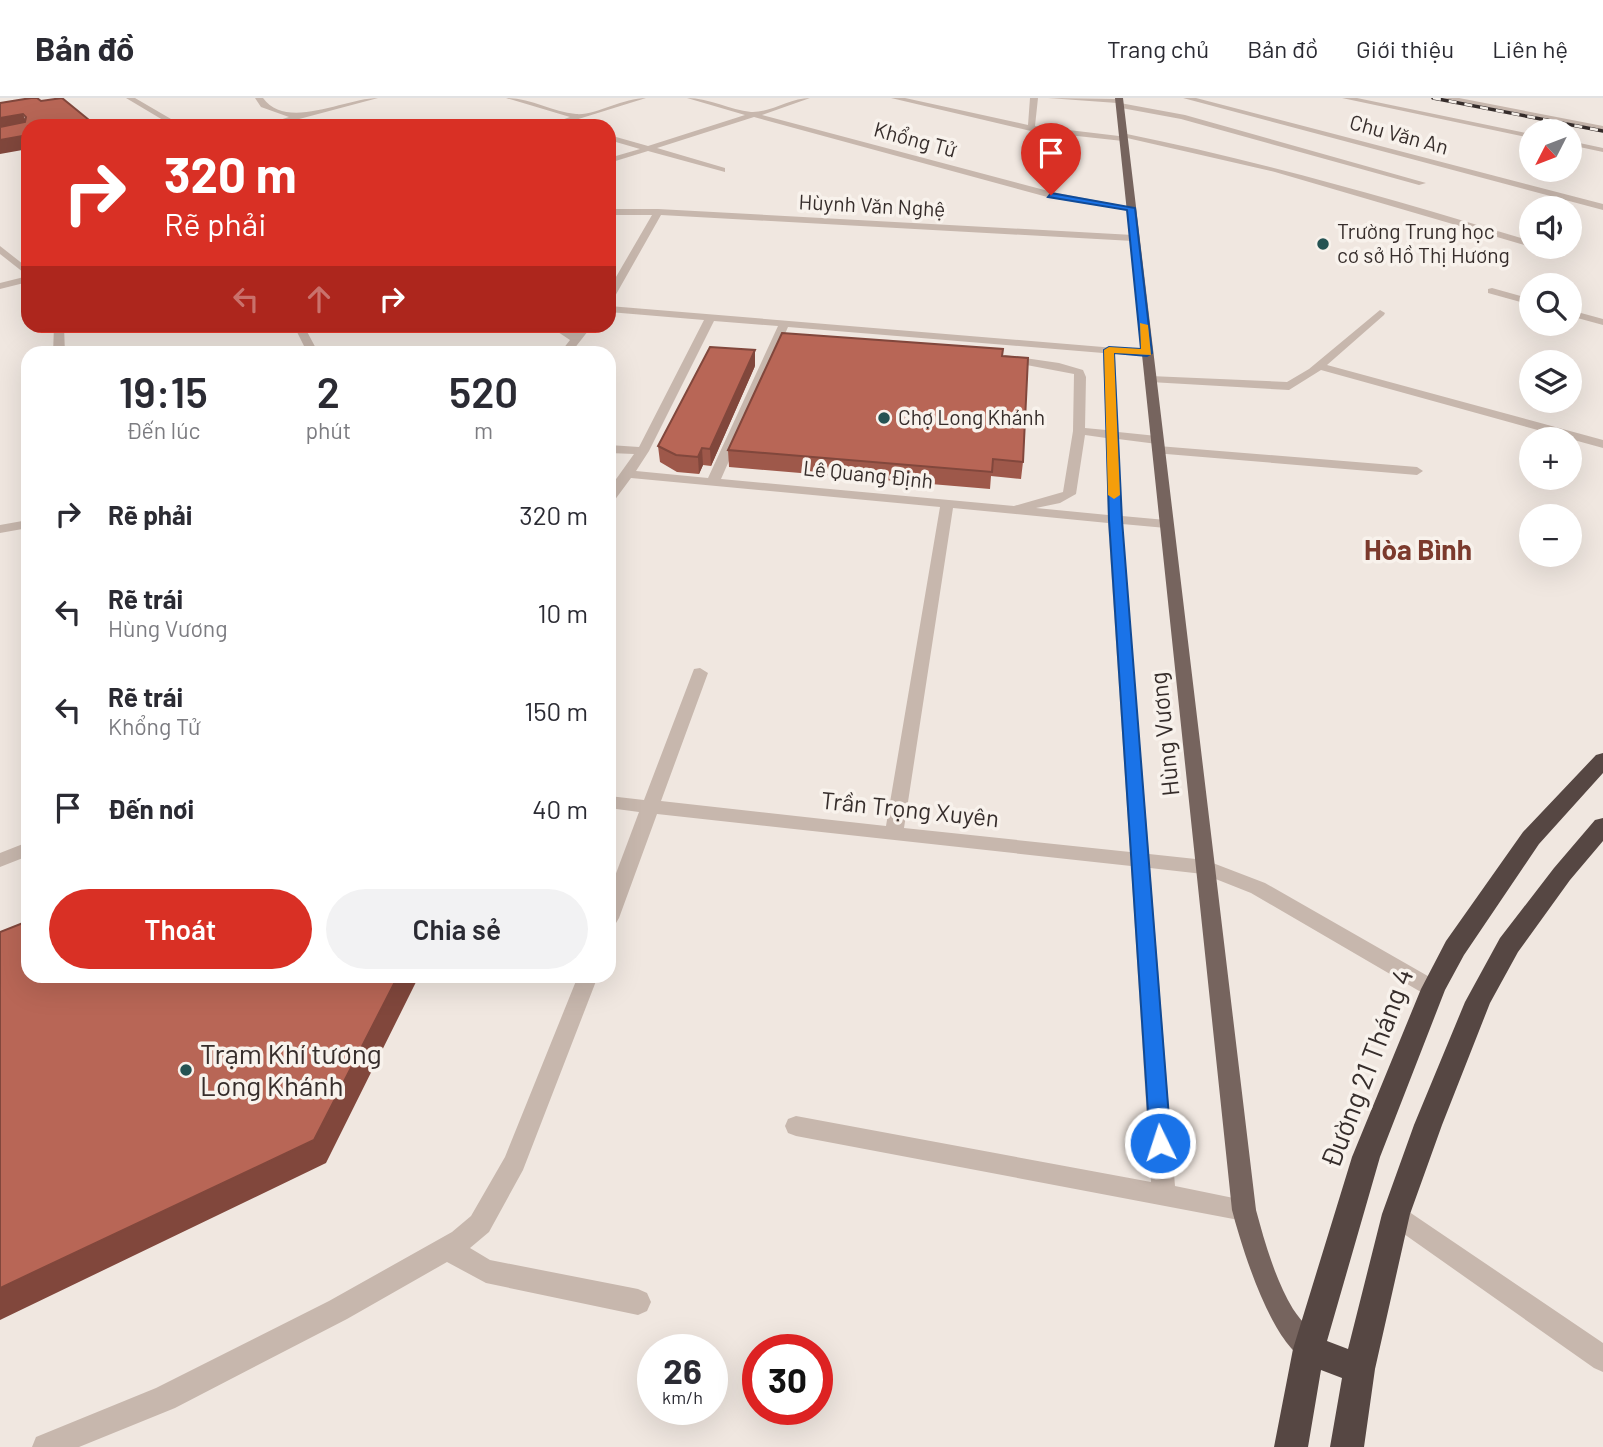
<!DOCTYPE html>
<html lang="vi">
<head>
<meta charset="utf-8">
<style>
  body { margin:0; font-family:Barlow,sans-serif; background:#f2f2f3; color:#2b2b33; height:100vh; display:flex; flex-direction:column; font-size:26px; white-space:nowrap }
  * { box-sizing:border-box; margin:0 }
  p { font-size:23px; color:#7c7c81 }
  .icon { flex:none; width:38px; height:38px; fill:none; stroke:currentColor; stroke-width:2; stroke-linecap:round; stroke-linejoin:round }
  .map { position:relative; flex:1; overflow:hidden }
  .panel { position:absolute; left:21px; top:248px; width:595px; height:637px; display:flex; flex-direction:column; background:#fff; border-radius:21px; box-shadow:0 7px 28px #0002 }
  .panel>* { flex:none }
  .guide { position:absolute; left:21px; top:21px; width:595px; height:214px; border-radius:21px; box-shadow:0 7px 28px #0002; background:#d93025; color:#fff; overflow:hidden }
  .needle { width:46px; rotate:228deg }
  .controls { position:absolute; left:1519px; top:21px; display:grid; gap:14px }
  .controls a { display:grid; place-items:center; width:63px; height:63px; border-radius:50%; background:#fff; box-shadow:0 7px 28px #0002; font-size:35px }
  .speed { position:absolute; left:637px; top:1236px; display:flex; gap:14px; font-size:35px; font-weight:700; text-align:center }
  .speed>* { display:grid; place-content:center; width:91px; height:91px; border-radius:50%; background:#fff; box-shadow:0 7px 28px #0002; line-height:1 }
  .speed small { font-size:18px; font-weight:400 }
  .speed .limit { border:10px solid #d22; background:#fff; color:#111 }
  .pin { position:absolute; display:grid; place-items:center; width:60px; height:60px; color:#fff; margin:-72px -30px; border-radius:50% 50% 50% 0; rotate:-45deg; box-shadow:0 0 7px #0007 }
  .pin .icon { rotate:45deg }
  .me { position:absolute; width:77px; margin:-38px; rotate:356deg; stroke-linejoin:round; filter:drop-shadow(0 0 5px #0008) }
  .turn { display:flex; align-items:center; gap:24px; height:147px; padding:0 28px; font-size:32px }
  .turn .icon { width:91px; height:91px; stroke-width:2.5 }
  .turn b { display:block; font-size:49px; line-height:60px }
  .lanes { display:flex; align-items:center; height:66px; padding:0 28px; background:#0003; justify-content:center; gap:35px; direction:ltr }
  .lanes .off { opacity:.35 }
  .eta { display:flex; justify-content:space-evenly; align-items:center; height:119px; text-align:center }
  .eta b { font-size:42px; font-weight:600; line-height:49px }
  .cta { display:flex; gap:14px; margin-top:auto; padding:14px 28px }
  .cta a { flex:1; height:80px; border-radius:42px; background:#d93025; color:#fff; font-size:28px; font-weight:600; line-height:80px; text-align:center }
  .cta a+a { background:#f2f2f3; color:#2b2b33 }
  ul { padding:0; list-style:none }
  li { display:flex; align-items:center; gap:21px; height:98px; padding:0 28px }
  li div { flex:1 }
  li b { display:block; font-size:26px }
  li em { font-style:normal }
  header { display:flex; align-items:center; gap:42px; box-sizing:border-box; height:98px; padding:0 35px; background:#fff; border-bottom:2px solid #e1e1e2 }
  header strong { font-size:33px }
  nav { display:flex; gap:38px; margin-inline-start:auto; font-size:24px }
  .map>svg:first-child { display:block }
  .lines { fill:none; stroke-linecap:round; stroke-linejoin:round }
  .minor { fill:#c7b7ad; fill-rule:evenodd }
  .major { fill:#76645e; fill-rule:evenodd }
  .highway { fill:#564743; fill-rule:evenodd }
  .rail-casing { stroke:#362d2b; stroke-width:3.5 }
  .rail { stroke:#f8f2ec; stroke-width:2.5; stroke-dasharray:8; stroke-linecap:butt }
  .wall { fill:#9e584a }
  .shaded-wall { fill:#81473c }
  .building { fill:#b86656; stroke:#81473c; stroke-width:2 }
  .route { fill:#1a73e8; stroke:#114b97; stroke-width:2 }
  .slow { fill:#f59e0b }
  .poi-dot { fill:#255353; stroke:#f8f2ec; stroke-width:2.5 }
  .labels { text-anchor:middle; stroke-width:7; stroke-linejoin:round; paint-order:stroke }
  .far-street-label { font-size:21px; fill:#362d2b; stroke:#f8f2ec }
  .far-poi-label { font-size:21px; fill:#362d2b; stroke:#f8f2ec; text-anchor:start }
  .street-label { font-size:24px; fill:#362d2b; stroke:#f8f2ec }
  .quarter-label { font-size:28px; font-weight:bold; fill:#7c3a2d; stroke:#f8f2ec }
  .near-poi-label { font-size:28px; fill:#362d2b; stroke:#f8f2ec; text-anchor:start }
  .near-street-label { font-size:28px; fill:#362d2b; stroke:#f8f2ec }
</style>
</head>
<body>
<header>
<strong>Bản đồ</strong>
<nav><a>Trang chủ</a><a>Bản đồ</a><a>Giới thiệu</a><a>Liên hệ</a></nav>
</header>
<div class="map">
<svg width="1603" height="1349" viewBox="0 0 1603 1349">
  <rect width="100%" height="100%" fill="#f0e7e0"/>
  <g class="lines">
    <!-- minor -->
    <path class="minor" d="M126 0H135L183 28H173Z
      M255 0H263C287 33 345 0 378 0L273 28H260L289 19 261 9Z
      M506 0C531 0 552 14 576 16 594 18 623 0 646 0L556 28H544L570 19Z
      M687 0C710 0 730 12 751 14 770 15 790 0 810 0L762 17 1052 94 1136 110 1131 113 1051 100 754 19 657 50 725 70V74L648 53 609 65V60L640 51 609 42V37L648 48 745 17Z
      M891 0H905L1028 27 1030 0H1038L1035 28 1119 38 1122 35C1261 63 1396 102 1531 143V149L1275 74 1127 40 1123 43 1031 33Z
      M1048 0 1119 1 1123 3 1120 5 1185 17 1426 85 1419 87 1181 21 1116 9 1117 5Z
      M1183 0H1196L1603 106V112Z
      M1342 0H1357L1531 36V40Z
      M1443 0H1459L1603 28V32Z
      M1570 43 1603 50V54L1570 47Z
      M609 111H658L1133 137 1138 140 1133 143 661 117 614 200 609 203V191L652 117H609Z
      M0 148 28 170V184L0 191V185L28 178 0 156Z
      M1492 190 1531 201V207L1488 195V191Z
      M609 208 1151 253V257L1147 258 1115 256 1118 334 1157 338 1163 342 1157 346 1118 341 1122 418 1166 422 1173 426 1166 430 1122 426 1149 756 1205 762 1265 785 1440 885 1443 891 1440 897 1433 899 1426 897 1251 795 1203 776 1150 770 1175 1088 1253 1104 1256 1112 1253 1120 1244 1123 796 1038 788 1035 785 1028 788 1021 796 1018 1151 1084 1131 768 657 716 619 820 616 825 609 828V794L639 714 609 710V698L644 702 694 571 700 570 708 575 661 703 886 728 940 409 631 380 614 403 609 404V391L634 356 609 355V347L639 349 704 222 609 214ZM714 223 778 228 708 380 636 373 649 353ZM788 229 1103 255 1106 332 1085 330 1086 279 1083 272 1059 265 1005 257 999 260 1001 262 1074 276 1073 333 1063 394 1014 408 721 381ZM1085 337 1106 340 1108 417 1036 410 1060 405 1076 396ZM953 410 1108 425 1130 754 904 730Z
      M1380 212 1385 215 1384 217 1327 267 1603 342V350L1321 272 1289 292 1150 284 1144 281 1150 278 1287 284 1309 271Z
      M1570 212 1603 221V227L1570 218Z
      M54 228H64L65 256H53Z
      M294 228H304L319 256H308Z
      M549 228H561L575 235 582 228H592L570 256H559L570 242Z
      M1158 348 1417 369 1423 373 1417 377 1154 355 1152 352Z
      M28 422V430L0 435V427Z
      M28 744V758L0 769V755Z
      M578 878H598L523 1072 489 1134 470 1150 490 1162 638 1191 647 1195 651 1204 647 1213 638 1217 486 1185 447 1164 347 1221 175 1310 79 1349H32L36 1339 156 1290 329 1203 452 1134 471 1118 505 1059Z
      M1396 1105 1603 1245V1274L1594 1270 1387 1124 1384 1116 1387 1108Z"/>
    <!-- major -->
    <path class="major" d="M1115 0H1123L1256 1112C1265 1145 1275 1181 1293 1211 1302 1225 1315 1235 1322 1251L1318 1260 1309 1264C1272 1249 1242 1150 1232 1112Z"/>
    <!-- highway -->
    <path class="highway" d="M1603 655V675L1539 746 1464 857 1445 892 1380 1059 1327 1243 1348 1251 1382 1116 1414 1027 1465 904 1500 840 1554 770 1595 722 1603 720V743L1570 782 1518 854 1490 905 1442 1027 1410 1116 1375 1271 1364 1349H1330L1342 1280 1321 1272 1308 1349H1274L1293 1251 1352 1059 1421 891 1446 843 1523 734 1596 657Z"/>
    <!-- rail casing -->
    <g class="rail-casing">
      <path id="rail" d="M1433 0 1603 33"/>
    </g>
    <!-- rail -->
    <use href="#rail" class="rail"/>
  </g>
  <!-- wall -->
  <path class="wall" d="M1002 258 1023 364 1021 381 991 378 990 391 729 369 728 352Z
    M755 268 711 368 703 367 699 376 677 374 660 364 658 348Z"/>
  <!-- shaded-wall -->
  <path class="shaded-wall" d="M23 16 28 28 0 33V20Z
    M28 37V51L0 56V42Z
    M755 252V268L711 368 710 351Z
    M702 350 703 367 699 376 698 359Z
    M398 878H419L326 1065 0 1222V1190Z"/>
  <!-- building -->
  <path class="building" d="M31 0H37L41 3 62 0 94 26 81 28H28V37L0 42V29L25 24 26 19 23 16 0 20V5Z
    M782 235 1003 251 1002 258 1028 260 1023 364 993 361 992 374 728 352Z
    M710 249 755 252 710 351 702 350 698 359 676 357 658 348Z
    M28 823V878H398L314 1042 0 1190V834Z"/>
  <!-- route -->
  <path class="route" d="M1051 95 1135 110 1152 255 1147 258 1114 255 1122 422 1171 1045 1168 1051 1160 1054 1153 1051 1150 1045 1109 422 1104 252 1109 249 1141 251 1127 112 1048 99Z"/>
  <!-- slow -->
  <path class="slow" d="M1140 225 1148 227 1151 257 1114 255 1120 397 1114 401 1108 397 1104 252 1109 249 1141 251Z"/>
  <!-- markers -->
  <g class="poi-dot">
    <circle cx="1323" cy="146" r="7"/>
    <circle cx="884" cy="320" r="7"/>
    <circle cx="186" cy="972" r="7"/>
  </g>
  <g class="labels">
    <!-- far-street labels -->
    <g class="far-street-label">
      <text transform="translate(1399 37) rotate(15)" y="7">Chu Văn An</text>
      <text transform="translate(915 42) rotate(15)" y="7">Khổng Tử</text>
      <text transform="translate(872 108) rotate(3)" y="7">Hùynh Văn Nghệ</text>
      <text transform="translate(868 377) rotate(6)" y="7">Lê Quang Định</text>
    </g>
    <!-- far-poi labels -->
    <g class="far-poi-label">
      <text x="1337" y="141">Trường Trung học<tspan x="1337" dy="24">cơ sở Hồ Thị Hương</tspan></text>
      <text x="898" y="327">Chợ Long Khánh</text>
    </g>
    <!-- street labels -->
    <g class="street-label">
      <text transform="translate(1165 636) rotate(-96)" y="8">Hùng Vương</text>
      <text transform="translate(910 712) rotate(6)" y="8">Trần Trọng Xuyên</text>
    </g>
    <!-- quarter labels -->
    <g class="quarter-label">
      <text x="1418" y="462">Hòa Bình</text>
    </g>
    <!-- near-poi labels -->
    <g class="near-poi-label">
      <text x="200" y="966">Trạm Khí tương<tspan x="200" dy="32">Long Khánh</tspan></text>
    </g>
    <!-- near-street labels -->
    <g class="near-street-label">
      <text transform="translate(1367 970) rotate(-69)" y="10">Đường 21 Tháng 4</text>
    </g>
  </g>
</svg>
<div class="controls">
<a><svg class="needle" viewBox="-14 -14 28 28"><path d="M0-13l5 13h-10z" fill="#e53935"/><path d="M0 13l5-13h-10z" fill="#7c7c81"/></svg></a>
<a><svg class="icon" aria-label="sound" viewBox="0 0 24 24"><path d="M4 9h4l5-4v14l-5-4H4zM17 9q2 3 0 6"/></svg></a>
<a><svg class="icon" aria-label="search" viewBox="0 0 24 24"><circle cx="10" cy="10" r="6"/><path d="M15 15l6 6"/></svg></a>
<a><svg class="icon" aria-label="layers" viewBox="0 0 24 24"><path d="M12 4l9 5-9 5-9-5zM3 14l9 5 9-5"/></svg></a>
<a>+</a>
<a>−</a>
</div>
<div class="speed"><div>26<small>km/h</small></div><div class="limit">30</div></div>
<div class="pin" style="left:1051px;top:97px;background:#d93025"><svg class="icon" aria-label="arrive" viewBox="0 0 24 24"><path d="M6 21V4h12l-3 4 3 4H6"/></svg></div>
<svg class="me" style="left:1160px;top:1045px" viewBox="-20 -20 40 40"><circle r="17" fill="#1a73e8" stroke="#fff" stroke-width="3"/><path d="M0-11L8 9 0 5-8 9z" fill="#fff"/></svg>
<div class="guide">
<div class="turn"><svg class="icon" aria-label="right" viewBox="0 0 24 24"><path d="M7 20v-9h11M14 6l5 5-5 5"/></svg><div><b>320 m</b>Rẽ phải</div></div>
<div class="lanes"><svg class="icon off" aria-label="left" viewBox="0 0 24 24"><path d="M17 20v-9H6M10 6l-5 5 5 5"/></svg><svg class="icon off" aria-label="ahead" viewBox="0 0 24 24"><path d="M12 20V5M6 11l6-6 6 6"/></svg><svg class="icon" aria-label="right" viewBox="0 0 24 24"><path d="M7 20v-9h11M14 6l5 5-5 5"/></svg></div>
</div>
<section class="panel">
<div class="eta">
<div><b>19:15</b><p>Đến lúc</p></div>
<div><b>2</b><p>phút</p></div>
<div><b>520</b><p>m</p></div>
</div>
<ul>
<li><svg class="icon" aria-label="right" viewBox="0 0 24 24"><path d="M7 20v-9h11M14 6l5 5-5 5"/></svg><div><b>Rẽ phải</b></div><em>320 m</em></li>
<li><svg class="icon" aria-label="left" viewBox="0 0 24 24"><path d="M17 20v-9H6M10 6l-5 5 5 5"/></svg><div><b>Rẽ trái</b><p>Hùng Vương</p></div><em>10 m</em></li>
<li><svg class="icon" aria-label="left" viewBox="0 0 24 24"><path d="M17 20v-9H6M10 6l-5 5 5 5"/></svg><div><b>Rẽ trái</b><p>Khổng Tử</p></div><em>150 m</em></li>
<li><svg class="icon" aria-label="arrive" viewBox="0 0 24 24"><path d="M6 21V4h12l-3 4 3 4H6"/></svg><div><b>Đến nơi</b></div><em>40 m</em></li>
</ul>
<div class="cta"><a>Thoát</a><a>Chia sẻ</a></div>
</section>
</div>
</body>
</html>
